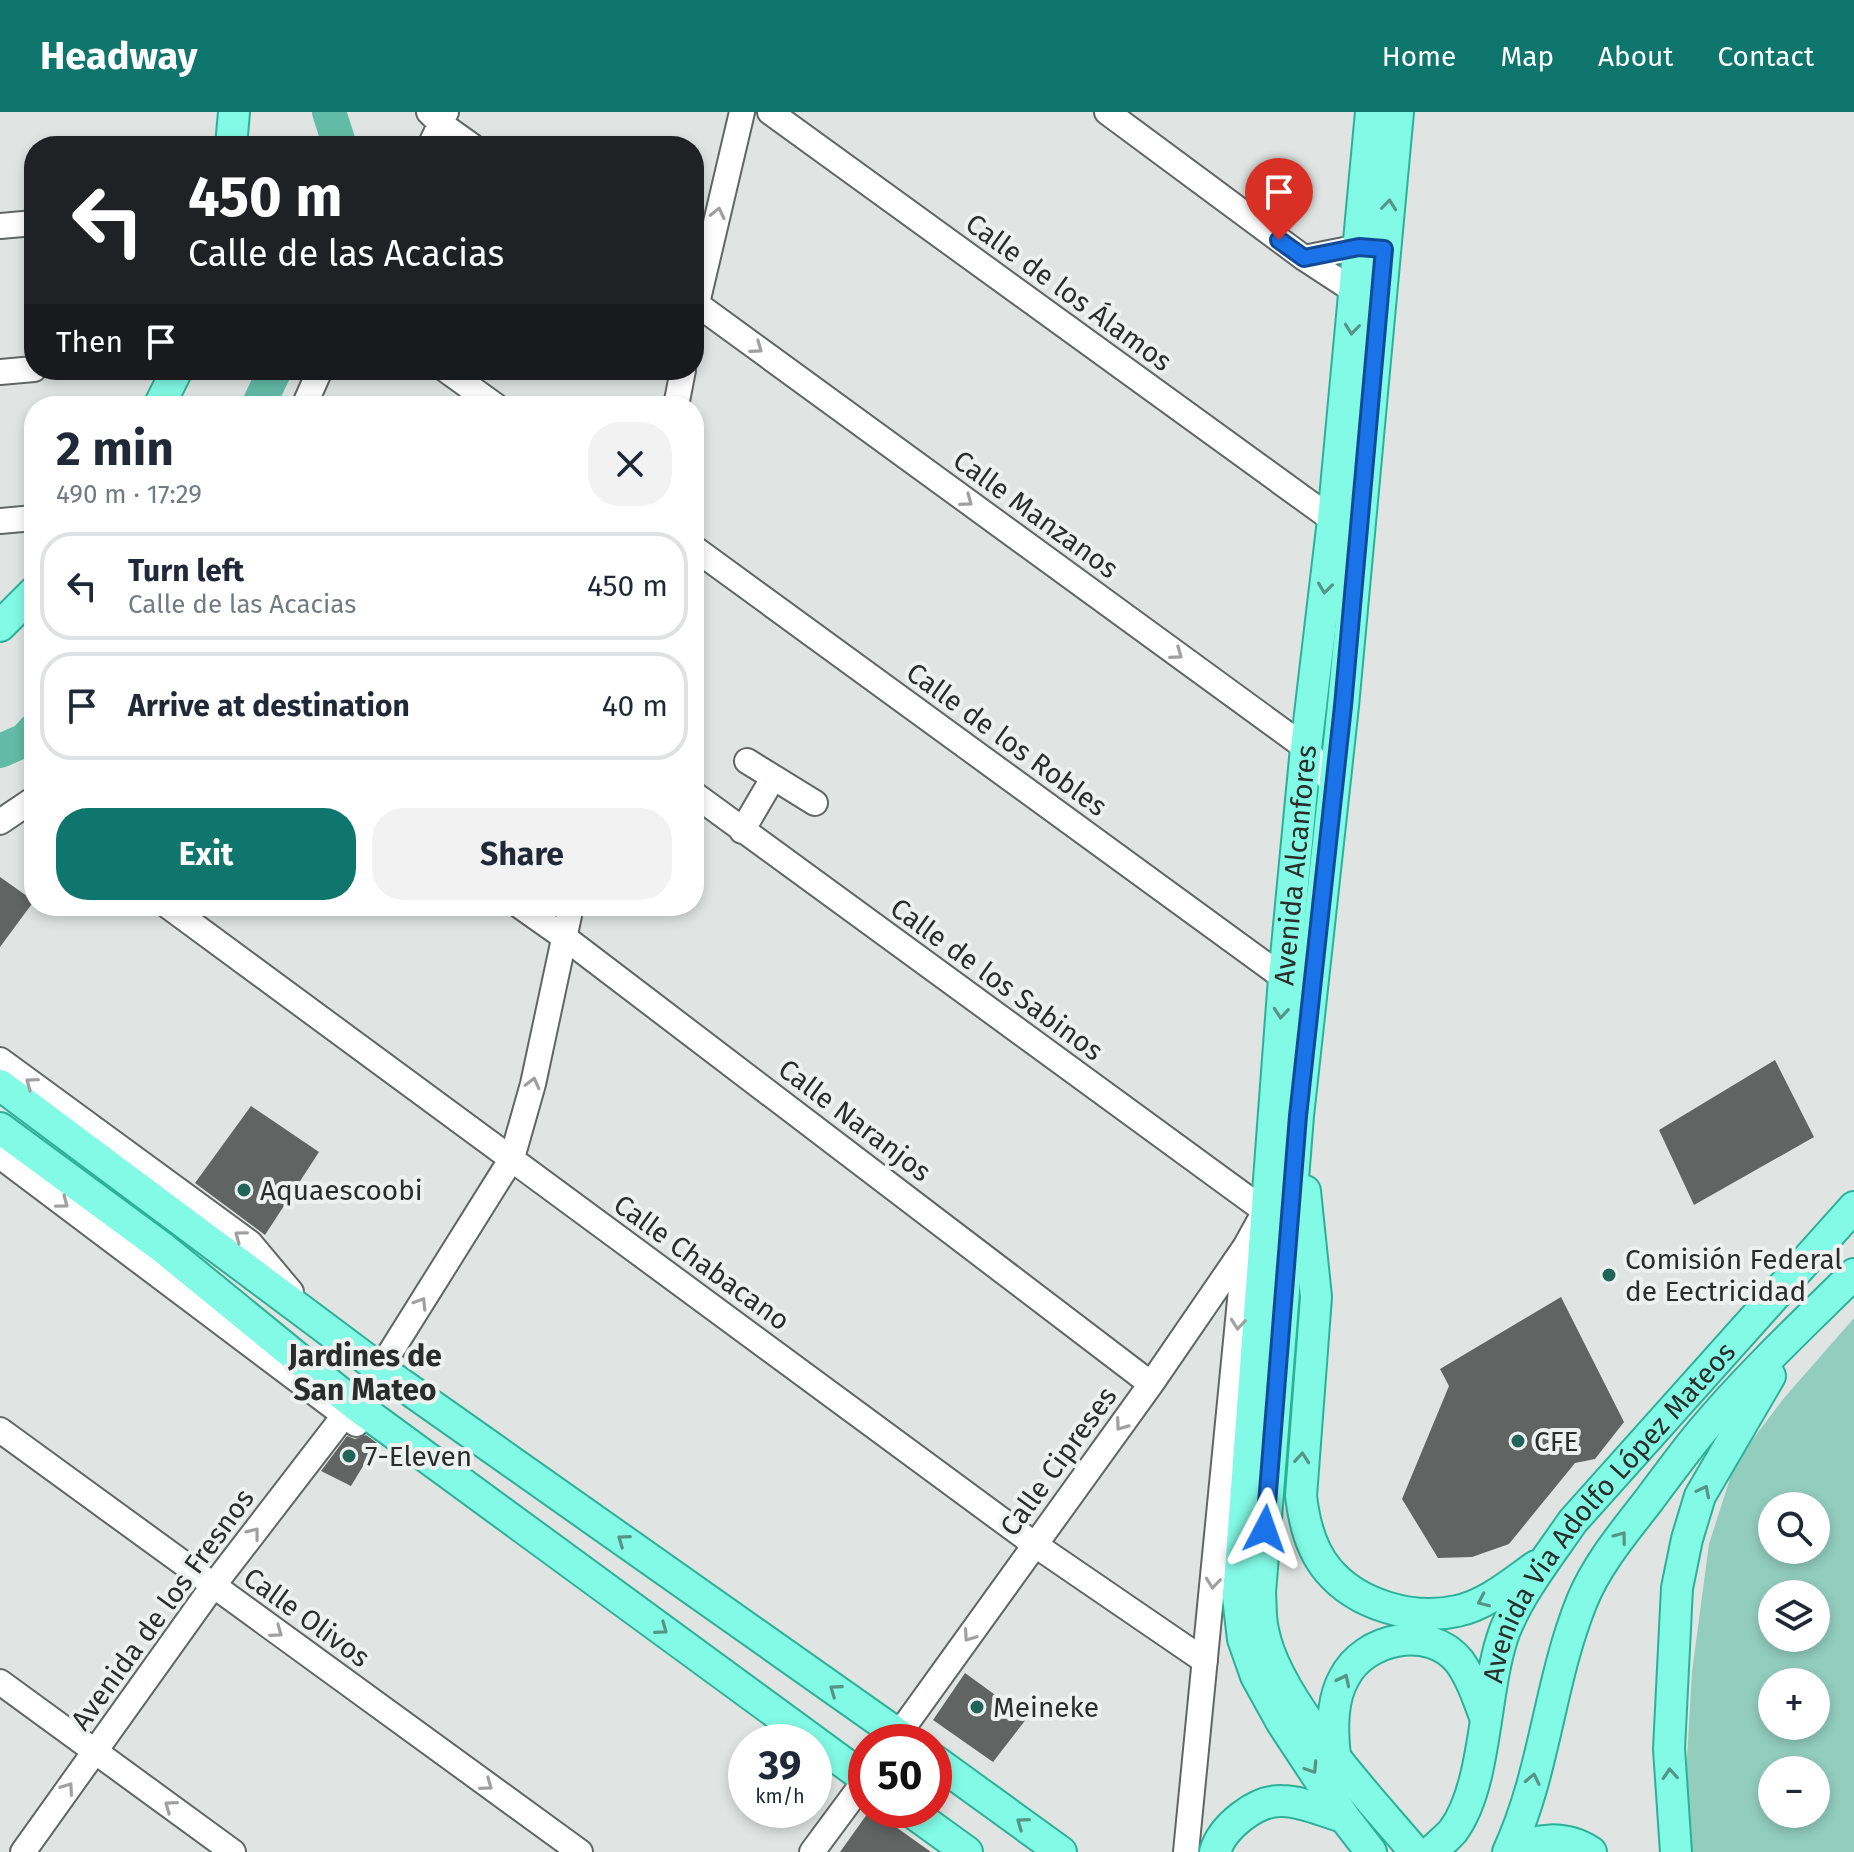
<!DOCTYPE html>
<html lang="en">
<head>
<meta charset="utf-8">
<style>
  body { margin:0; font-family:"Fira Sans",sans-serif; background:#f2f2f3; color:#1f2937; height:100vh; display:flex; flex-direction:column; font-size:30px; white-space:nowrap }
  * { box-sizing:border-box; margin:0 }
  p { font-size:26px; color:#747a83 }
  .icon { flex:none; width:44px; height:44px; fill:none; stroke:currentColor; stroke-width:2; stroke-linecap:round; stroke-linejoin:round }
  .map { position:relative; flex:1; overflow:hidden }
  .sheet { position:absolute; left:24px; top:284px; width:680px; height:520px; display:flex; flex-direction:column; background:#fff; border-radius:32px; box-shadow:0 4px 12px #0003 }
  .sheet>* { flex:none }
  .banner { position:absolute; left:24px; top:24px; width:680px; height:244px; border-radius:32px; box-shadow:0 4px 12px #0003; background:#202124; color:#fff; overflow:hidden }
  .controls { position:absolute; left:1758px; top:1380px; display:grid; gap:16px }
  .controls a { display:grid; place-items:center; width:72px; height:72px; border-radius:50%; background:#fff; box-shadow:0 4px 12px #0003; font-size:40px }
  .speed { position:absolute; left:728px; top:1612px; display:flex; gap:16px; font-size:40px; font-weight:700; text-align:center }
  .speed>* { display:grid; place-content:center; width:104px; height:104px; border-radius:50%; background:#fff; box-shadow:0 4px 12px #0003; line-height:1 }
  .speed small { font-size:20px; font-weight:400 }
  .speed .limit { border:12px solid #d22; background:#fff; color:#111 }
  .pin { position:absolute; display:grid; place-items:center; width:68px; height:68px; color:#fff; margin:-82px -34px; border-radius:50% 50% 50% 0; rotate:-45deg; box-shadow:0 0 8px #0007 }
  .pin .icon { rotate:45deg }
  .me { position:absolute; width:88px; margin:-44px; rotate:4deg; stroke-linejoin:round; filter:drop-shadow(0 0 6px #0008) }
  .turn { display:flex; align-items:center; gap:28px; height:168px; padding:0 32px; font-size:36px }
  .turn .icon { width:104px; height:104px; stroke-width:2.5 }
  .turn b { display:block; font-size:56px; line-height:68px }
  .then { display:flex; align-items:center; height:76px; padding:0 32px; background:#0003; gap:16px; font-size:30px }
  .round { display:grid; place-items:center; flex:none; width:84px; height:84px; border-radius:32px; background:#f2f2f3 }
  .overview { display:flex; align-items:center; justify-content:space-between; height:136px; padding:0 32px }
  h1 { font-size:48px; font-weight:700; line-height:60px }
  .cta { display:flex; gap:16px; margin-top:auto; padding:16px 32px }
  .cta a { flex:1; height:92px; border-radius:32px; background:#0f766e; color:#fff; font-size:32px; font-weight:700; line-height:92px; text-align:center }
  .cta a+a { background:#f2f2f3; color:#1f2937 }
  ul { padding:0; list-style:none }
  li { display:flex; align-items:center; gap:24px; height:108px; margin:0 16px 12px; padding:0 16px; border:4px solid #e0e1e3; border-radius:32px }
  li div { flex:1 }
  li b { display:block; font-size:30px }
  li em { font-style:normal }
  header { display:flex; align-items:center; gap:48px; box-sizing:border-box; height:112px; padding:0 40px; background:#0f766e; color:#fff }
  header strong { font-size:38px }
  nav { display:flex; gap:44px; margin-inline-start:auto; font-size:28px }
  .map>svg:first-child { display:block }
  .green { fill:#92cdbe; fill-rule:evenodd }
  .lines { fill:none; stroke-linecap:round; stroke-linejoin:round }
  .river { stroke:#62bba6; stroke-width:34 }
  .building { fill:#606463 }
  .minor-casing { stroke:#616564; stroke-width:28 }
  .major-casing { stroke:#2db099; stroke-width:34 }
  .minor { stroke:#fff; stroke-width:24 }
  .major { stroke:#82fae5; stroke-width:30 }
  .oneway { stroke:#569488 }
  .oneway2 { stroke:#a0a0a0 }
  .route-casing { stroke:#114b97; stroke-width:20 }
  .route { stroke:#1a73e8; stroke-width:14 }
  .poi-dot { fill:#206557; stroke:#edf2f1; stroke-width:3 }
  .labels { text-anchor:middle; stroke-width:8; stroke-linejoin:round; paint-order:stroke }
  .street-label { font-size:28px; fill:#2b2d2c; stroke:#edf2f1 }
  .poi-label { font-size:28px; fill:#2b2d2c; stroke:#edf2f1; text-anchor:start }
  .neighbourhood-label { font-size:30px; font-weight:bold; fill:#2b2d2c; stroke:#edf2f1 }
</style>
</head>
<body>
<header>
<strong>Headway</strong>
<nav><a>Home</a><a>Map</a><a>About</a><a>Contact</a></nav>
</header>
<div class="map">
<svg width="1854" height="1740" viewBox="0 0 1854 1740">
  <rect width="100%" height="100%" fill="#e0e5e3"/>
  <!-- green -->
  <path class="green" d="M1854 1206V1740H1686L1684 1697 1692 1560 1709 1432 1735 1351 1784 1286ZM1772 1394H1816V1438H1772ZM1772 1482H1816V1526H1772ZM1772 1570H1816V1614H1772ZM1772 1658H1816V1702H1772Z"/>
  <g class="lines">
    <!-- river -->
    <path class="river" d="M329 0 340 34
      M258 294 275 258
      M0 639 25 628 34 618"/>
  </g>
  <!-- building -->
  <path class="building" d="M0 765 34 789 0 835Z
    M1775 948 1814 1025 1694 1093 1659 1018Z
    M251 994 319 1040 265 1123 195 1071Z
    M1561 1185 1624 1310 1595 1347 1575 1351 1509 1432 1472 1445 1438 1446 1402 1387 1449 1274 1440 1257Z
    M366 1323 377 1331 351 1374 321 1359 347 1324 355 1327Z
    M965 1561 1027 1606 993 1650 933 1608Z
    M870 1698H872L931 1740H840Z"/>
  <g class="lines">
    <!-- minor casing -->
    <g class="minor-casing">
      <path id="minor" d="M429 0 441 12 472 34
        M770 0 1333 408
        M1107 0 1304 146 1356 180
        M430 34 446 0
        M0 114 34 111
        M1304 146 1359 135 1376 137
        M694 190 1306 636 1333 673
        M694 204 742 0
        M446 258 496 294
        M0 260 34 257
        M304 294 320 258
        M676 294 683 258
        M0 409 34 406
        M694 436 1284 866
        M747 649 815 691
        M694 682 1265 1099 1245 1135 1151 1272 893 1630
        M0 710 34 687
        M742 719 773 666
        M168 794 1034 1432 1205 1549
        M520 794 564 825 1151 1272
        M0 948 250 1131 291 1180
        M0 1044 356 1312
        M0 1318 580 1740
        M0 1570 233 1740
        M23 1740 213 1474 380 1257 512 1046 533 972 571 794
        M812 1740 866 1667
        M1186 1740 1245 1137"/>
    </g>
    <!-- major casing -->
    <g class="major-casing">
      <g id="major">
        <path d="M1398 0 1343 594 1298 1004 1260 1481C1261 1493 1260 1506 1263 1518 1276 1588 1368 1684 1415 1740"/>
        <path d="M231 34 234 0"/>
        <path d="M159 294 177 258"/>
        <path d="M0 514 34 480"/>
        <path d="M0 973 380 1257 909 1630"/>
        <path d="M0 1016 163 1136 354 1292 866 1667"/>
        <path d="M1305 1079 1316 1185 1301 1384C1304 1410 1311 1438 1328 1458 1357 1493 1413 1509 1457 1499 1486 1493 1512 1471 1536 1454"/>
        <path d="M1335 1644C1332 1619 1331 1589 1344 1566 1364 1526 1429 1512 1459 1549 1471 1565 1478 1586 1485 1605"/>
        <path d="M934 1648 1061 1740"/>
        <path d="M909 1698 967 1740"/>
        <path d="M1215 1740C1222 1715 1256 1688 1282 1689 1302 1689 1325 1700 1344 1705"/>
        <path id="s1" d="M1371 1740 1344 1705 1282 1611 1256 1564 1243 1527 1238 1485 1284 866 1306 636 1333 408 1371 0"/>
        <path id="s2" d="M1431 1740C1438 1733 1447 1726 1453 1719 1488 1672 1483 1576 1505 1518 1521 1479 1549 1444 1573 1409L1854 1095"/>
        <path d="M1508 1740C1545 1661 1549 1570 1582 1489 1597 1452 1625 1419 1649 1388 1666 1365 1683 1342 1701 1320 1748 1264 1802 1213 1854 1162"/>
        <path d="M1509 1740C1535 1726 1565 1723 1591 1740"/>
        <path d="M1676 1740 1669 1637 1677 1476 1687 1427 1700 1384 1770 1264"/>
      </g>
    </g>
    <!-- minor -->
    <use href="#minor" class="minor"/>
    <!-- major -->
    <use href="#major" class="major"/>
  </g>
  <!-- one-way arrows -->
  <defs><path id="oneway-chevron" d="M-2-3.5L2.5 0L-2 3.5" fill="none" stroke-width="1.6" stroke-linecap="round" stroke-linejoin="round" transform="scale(2)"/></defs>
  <g class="oneway">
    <use href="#oneway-chevron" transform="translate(1389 93) rotate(-84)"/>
    <use href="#oneway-chevron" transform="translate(1352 217) rotate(96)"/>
    <use href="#oneway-chevron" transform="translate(1325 476) rotate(97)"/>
    <use href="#oneway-chevron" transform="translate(1281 901) rotate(95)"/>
    <use href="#oneway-chevron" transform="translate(1302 1346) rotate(-85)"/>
    <use href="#oneway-chevron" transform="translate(1704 1379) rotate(-63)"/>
    <use href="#oneway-chevron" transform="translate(1621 1425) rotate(-53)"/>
    <use href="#oneway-chevron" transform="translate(623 1428) rotate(-145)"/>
    <use href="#oneway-chevron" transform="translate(1483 1489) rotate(156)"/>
    <use href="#oneway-chevron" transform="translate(662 1517) rotate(36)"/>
    <use href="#oneway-chevron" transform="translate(1344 1568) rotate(-64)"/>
    <use href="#oneway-chevron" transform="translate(835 1578) rotate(-145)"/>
    <use href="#oneway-chevron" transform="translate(1312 1656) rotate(57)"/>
    <use href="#oneway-chevron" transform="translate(1670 1662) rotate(-94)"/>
    <use href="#oneway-chevron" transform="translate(1533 1667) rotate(-78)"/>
    <use href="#oneway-chevron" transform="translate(1022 1711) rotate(-144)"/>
  </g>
  <g class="oneway2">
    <use href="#oneway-chevron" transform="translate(718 101) rotate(-77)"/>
    <use href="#oneway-chevron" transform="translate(757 236) rotate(36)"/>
    <use href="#oneway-chevron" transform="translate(967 389) rotate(36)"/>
    <use href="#oneway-chevron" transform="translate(1177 542) rotate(36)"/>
    <use href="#oneway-chevron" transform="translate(31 971) rotate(-144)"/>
    <use href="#oneway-chevron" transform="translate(533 971) rotate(-76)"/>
    <use href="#oneway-chevron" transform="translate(63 1091) rotate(37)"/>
    <use href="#oneway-chevron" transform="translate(240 1124) rotate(-143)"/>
    <use href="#oneway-chevron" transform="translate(421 1191) rotate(-58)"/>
    <use href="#oneway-chevron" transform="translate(1238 1212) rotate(96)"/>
    <use href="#oneway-chevron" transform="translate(1121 1313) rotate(126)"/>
    <use href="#oneway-chevron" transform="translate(254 1421) rotate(-52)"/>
    <use href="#oneway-chevron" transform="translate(1213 1471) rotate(96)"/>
    <use href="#oneway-chevron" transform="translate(277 1520) rotate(36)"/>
    <use href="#oneway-chevron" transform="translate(969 1524) rotate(125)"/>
    <use href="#oneway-chevron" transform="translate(487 1673) rotate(36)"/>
    <use href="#oneway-chevron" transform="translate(68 1676) rotate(-55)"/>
    <use href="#oneway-chevron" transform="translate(170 1694) rotate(-144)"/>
  </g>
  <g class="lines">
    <!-- route casing -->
    <g class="route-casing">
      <path id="route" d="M1265 1417 1298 1004 1343 594 1384 137 1359 135 1304 146 1279 128"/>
    </g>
    <!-- route -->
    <use href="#route" class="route"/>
  </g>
  <!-- markers -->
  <g class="poi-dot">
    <circle cx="244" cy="1078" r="8"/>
    <circle cx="1609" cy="1163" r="8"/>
    <circle cx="1518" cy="1329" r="8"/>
    <circle cx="349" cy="1344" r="8"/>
    <circle cx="977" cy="1595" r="8"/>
  </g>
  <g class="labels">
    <!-- street labels -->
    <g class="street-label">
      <text transform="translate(1069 180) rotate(36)" y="10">Calle de los Álamos</text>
      <text transform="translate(1036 402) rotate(36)" y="10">Calle Manzanos</text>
      <text transform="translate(1007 627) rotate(36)" y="10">Calle de los Robles</text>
      <text dy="10" stroke="none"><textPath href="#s1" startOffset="1026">Avenida Alcanfores</textPath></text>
      <text transform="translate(997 867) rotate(36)" y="10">Calle de los Sabinos</text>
      <text transform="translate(855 1008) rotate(37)" y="10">Calle Naranjos</text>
      <text transform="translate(702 1150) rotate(36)" y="10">Calle Chabacano</text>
      <text transform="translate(1058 1349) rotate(-54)" y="10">Calle Cipreses</text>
      <text dy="10" stroke="none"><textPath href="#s2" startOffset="394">Avenida Via Adolfo López Mateos</textPath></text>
      <text transform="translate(162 1497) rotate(-54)" y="10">Avenida de los Fresnos</text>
      <text transform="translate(307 1505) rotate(36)" y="10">Calle Olivos</text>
    </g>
    <!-- poi labels -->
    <g class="poi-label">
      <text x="260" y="1088">Aquaescoobi</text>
      <text x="1625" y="1157">Comisión Federal<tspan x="1625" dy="32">de Eectricidad</tspan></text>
      <text x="1534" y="1339">CFE</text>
      <text x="365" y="1354">7-Eleven</text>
      <text x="993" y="1605">Meineke</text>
    </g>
    <!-- neighbourhood labels -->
    <g class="neighbourhood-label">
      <text x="365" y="1254">Jardines de<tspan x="365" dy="34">San Mateo</tspan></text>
    </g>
  </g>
</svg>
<div class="controls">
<a><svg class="icon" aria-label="search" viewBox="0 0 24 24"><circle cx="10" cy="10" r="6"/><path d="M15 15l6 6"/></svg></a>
<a><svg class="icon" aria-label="layers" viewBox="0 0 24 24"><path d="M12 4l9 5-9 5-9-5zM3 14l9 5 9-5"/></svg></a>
<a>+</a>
<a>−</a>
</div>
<div class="speed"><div>39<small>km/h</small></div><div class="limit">50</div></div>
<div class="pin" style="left:1279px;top:128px;background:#d93025"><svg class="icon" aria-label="arrive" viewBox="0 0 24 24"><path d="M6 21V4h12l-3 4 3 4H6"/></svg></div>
<svg class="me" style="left:1265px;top:1417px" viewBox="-20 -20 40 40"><path d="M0-17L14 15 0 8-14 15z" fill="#1a73e8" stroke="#fff" stroke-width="4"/></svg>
<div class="banner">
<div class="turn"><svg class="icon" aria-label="left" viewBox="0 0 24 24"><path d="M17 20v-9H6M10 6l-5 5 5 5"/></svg><div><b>450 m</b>Calle de las Acacias</div></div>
<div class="then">Then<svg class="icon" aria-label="arrive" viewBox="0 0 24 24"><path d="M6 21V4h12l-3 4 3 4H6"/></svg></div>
</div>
<section class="sheet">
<div class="overview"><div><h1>2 min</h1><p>490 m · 17:29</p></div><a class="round"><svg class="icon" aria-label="close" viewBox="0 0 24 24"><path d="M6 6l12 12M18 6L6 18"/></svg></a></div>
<ul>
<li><svg class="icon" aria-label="left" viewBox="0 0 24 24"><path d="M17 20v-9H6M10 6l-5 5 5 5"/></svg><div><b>Turn left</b><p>Calle de las Acacias</p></div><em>450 m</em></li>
<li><svg class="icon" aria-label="arrive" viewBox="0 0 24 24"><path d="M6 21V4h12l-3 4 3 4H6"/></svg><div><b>Arrive at destination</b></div><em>40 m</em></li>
</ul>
<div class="cta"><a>Exit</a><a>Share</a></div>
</section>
</div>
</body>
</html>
